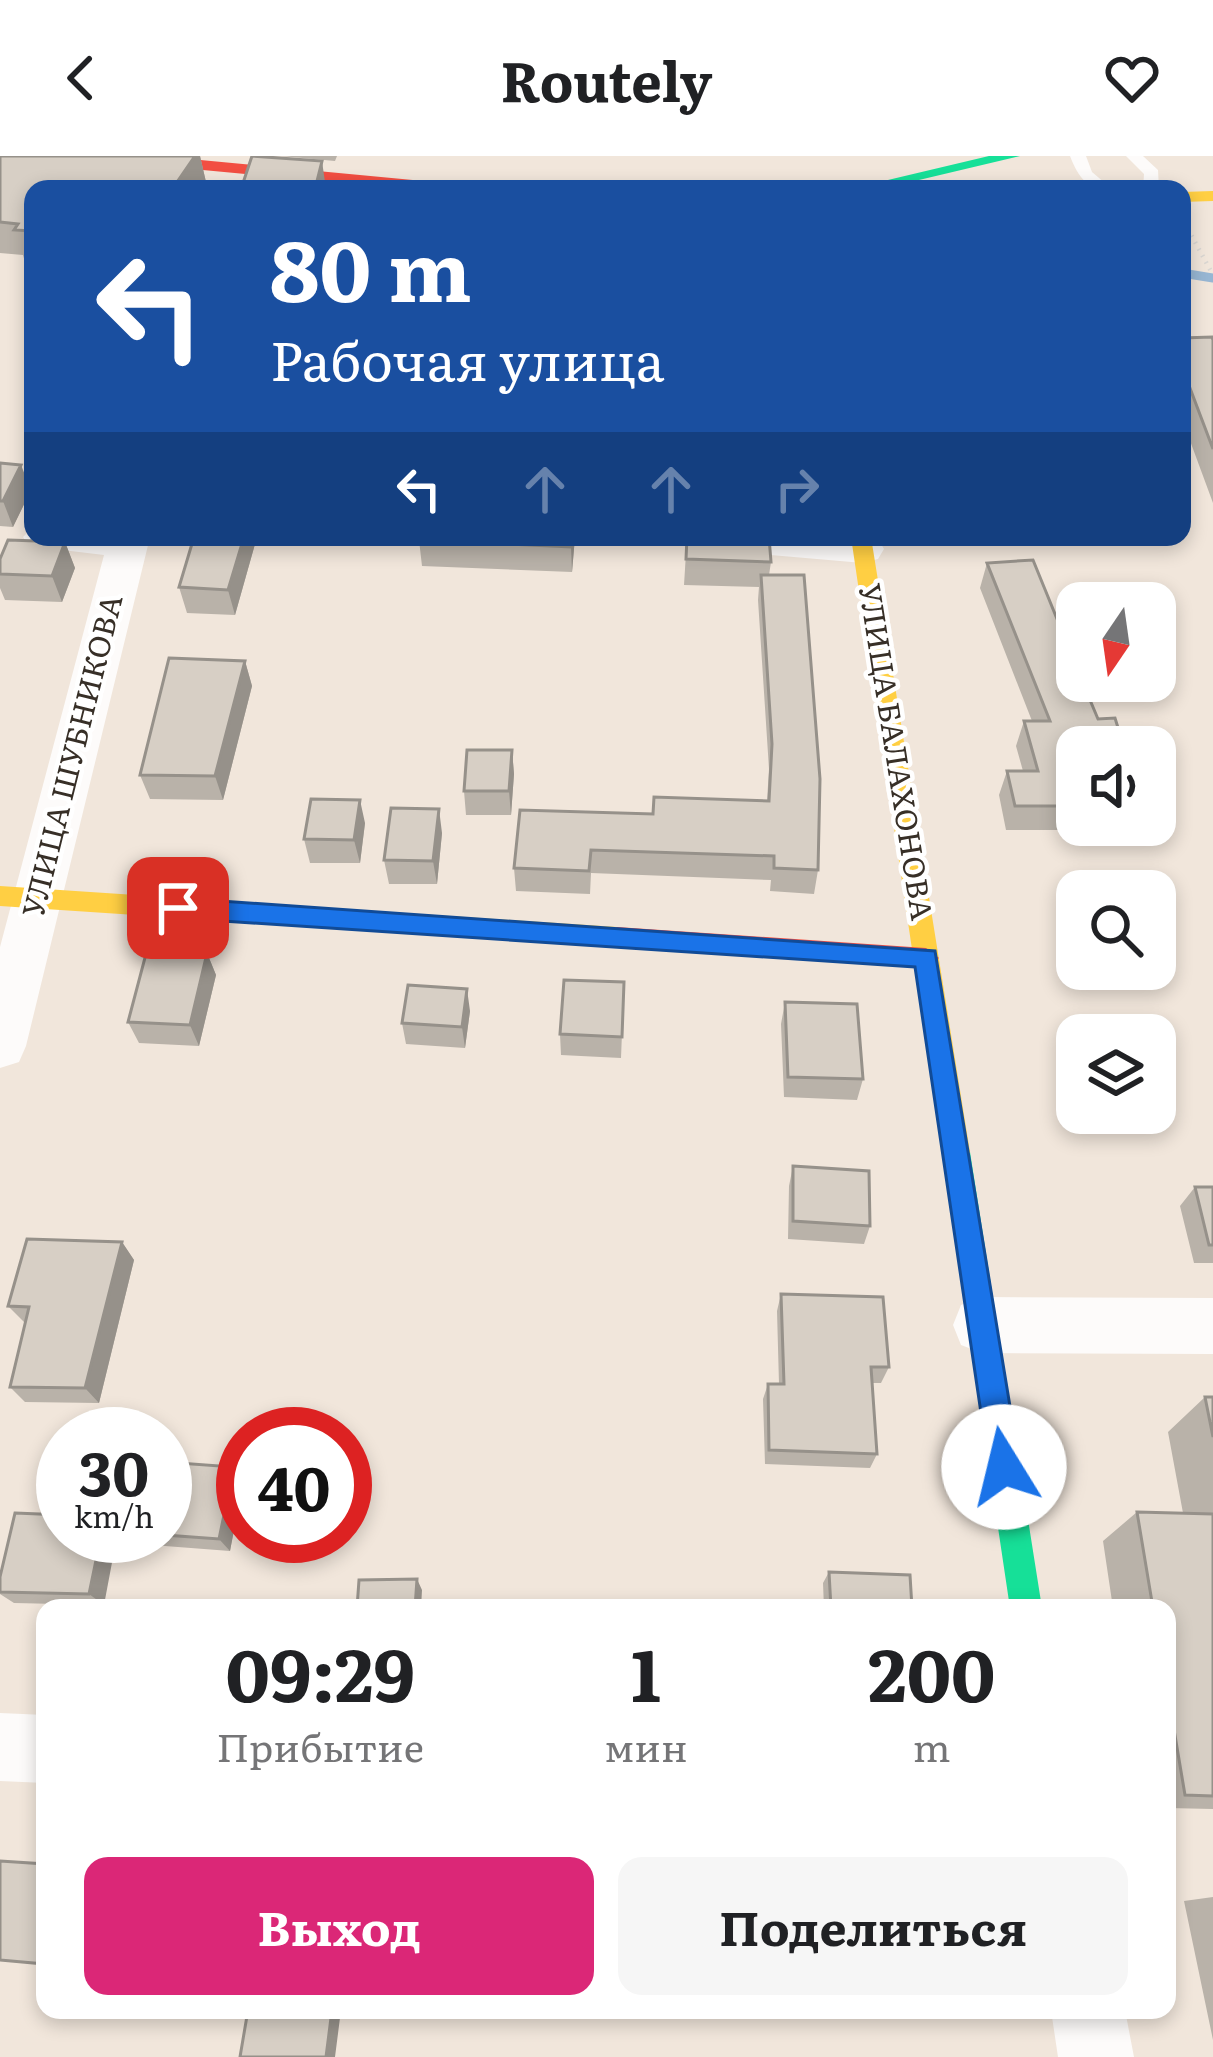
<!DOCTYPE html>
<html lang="ru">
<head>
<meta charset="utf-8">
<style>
  body { margin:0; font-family:Literata,serif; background:#f6f6f6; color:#202124; height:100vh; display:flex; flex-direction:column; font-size:45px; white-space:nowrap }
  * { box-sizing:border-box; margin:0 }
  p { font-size:39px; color:#757577 }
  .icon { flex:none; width:66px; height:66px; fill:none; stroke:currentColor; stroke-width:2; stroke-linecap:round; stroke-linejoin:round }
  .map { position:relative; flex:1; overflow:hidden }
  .drawer { position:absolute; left:36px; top:1443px; width:1140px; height:420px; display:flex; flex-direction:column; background:#fff; border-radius:24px; box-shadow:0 6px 18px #0003 }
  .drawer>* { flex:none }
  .hud { position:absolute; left:24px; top:24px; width:1167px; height:366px; border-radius:24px; box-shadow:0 6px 18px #0003; background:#1a4fa0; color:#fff; overflow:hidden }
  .needle { width:78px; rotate:193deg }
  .buttons { position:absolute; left:1056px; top:426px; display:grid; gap:24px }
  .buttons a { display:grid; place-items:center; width:120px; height:120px; border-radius:24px; background:#fff; box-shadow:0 6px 18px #0003; font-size:60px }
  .speed { position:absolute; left:36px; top:1251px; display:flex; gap:24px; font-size:60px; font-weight:700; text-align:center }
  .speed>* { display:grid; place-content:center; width:156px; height:156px; border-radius:50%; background:#fff; box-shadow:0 6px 18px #0003; line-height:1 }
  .speed small { font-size:30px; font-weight:400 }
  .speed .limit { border:18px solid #d22; background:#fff; color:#111 }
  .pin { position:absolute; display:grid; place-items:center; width:102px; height:102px; color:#fff; margin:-51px; border-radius:24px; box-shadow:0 6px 18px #0006 }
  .me { position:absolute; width:132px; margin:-66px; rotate:351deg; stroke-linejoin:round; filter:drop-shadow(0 0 9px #0008) }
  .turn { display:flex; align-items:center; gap:42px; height:252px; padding:0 48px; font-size:54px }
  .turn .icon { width:156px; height:156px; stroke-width:2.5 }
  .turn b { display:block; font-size:84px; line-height:102px }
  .lanes { display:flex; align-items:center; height:114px; padding:0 48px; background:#0003; justify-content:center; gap:60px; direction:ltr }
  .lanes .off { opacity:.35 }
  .eta { display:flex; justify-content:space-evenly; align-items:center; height:204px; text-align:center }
  .eta b { font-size:72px; font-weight:700; line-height:84px }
  .cta { display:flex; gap:24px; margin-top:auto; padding:24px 48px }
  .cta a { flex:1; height:138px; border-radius:24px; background:#db2777; color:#fff; font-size:48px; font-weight:700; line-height:138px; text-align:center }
  .cta a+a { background:#f6f6f6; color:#202124 }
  header { display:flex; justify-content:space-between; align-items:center; height:156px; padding:0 48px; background:#fff; font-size:54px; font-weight:700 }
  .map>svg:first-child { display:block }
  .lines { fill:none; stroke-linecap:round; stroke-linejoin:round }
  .stream { stroke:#97b6d3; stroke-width:9 }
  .path { stroke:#d9d6d2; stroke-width:4.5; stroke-dasharray:1.5 6; stroke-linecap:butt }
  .lane { fill:#fdfbfa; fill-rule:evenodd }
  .street { fill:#fdfbfa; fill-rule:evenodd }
  .fast { fill:#16e098; fill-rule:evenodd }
  .slow { fill:#ffcf43; fill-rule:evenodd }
  .jam { fill:#f24e42; fill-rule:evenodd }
  .wall { fill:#b9b2a9 }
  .shaded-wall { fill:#96918a }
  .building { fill:#d7cfc5; stroke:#96918a; stroke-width:3 }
  .route { fill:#1a73e8; stroke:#114b97; stroke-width:3 }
  .labels { text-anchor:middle; stroke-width:9; stroke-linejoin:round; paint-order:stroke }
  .street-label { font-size:30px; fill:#372f27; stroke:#fff }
</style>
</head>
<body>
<header><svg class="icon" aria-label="back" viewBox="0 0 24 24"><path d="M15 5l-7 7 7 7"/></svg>Routely<svg class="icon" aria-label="heart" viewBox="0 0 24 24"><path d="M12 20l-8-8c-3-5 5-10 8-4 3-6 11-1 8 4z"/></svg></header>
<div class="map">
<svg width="1213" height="1901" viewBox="0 0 1213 1901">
  <rect width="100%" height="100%" fill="#f1e6db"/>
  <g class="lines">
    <!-- stream -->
    <path class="stream" d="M1182 117 1213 122"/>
    <!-- path -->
    <path class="path" d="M1188 73 1213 119"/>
    <!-- lane -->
    <path class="lane" d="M1070 0H1086L1092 16 1112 33C1087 33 1079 23 1070 0Z
      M1126 0H1143L1158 14 1159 33H1143L1144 18Z"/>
    <!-- street -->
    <path class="street" d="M33 371V381H150L26 890 19 906 0 912V791L104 399 29 390 23 381Z
      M691 381H869L878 383 884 393 878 403 863 407 712 394 697 390Z
      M982 1141 1213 1142V1198L982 1197 961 1189 953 1169 961 1149Z
      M0 1557 45 1559V1627L0 1625Z
      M1051 1854H1125L1134 1901H1058Z"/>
    <!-- fast -->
    <path class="fast" d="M989 0H1020L881 33H850Z
      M956 984 966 988 970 996 1042 1452H1010L942 996 946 988Z"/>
    <!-- slow -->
    <path class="slow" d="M1213 35V45L1182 46V36Z
      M851 381H871L970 996 966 1004 956 1008 946 1004 942 996Z
      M0 730 617 771 630 781 617 791 0 750Z"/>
    <!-- jam -->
    <path class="jam" d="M99 0H158L455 28 463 33H403L107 5Z
      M617 771 926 792 939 802 926 812 617 791 604 781Z"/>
  </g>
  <!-- wall -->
  <path class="wall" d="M0 0H200L206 26 201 33H33V106H25L23 99 0 97Z
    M281 0H337L335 5Z
    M1182 182 1213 184V347L1182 263Z
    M0 307 31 334 13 371 0 370Z
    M194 381H257L235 459 187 457 179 431Z
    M575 381 572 416 422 410 419 384Z
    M687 381 771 406 769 419 818 714 814 738 770 735 771 724 591 717 590 738 516 735 514 712 653 658 767 645 769 613 758 444 759 431 684 429Z
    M65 386 75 412 62 446 5 444 0 432V403Z
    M987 407 1077 591V669H1088L1086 674H1006L999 639 1007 615H1023L1016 590 1024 565H1032L980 432Z
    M245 505 252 530 223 644 150 643 140 619Z
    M512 594 514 618 511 659H466L464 635Z
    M365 667 360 707H310L304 683Z
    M442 677 437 728H389L384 704Z
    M207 797 216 819 199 890 139 887 128 866Z
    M624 826 621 902 561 899 560 878Z
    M785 846 863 923 857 944 784 941 781 868Z
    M470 855 465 892 406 888 402 867Z
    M793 1010 870 1070 864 1088 788 1083 789 1030Z
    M1195 1031H1213V1107H1194L1180 1050Z
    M122 1086 134 1104 99 1247 25 1246 10 1231 25 1167 8 1150Z
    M781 1138 889 1211 881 1227H872L877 1298 870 1312 765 1308 763 1243 768 1228H779L777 1155Z
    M1205 1241H1213V1653L1167 1652V1452H1113L1103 1385 1137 1356 1183 1357 1168 1276Z
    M165 1306 243 1323 230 1395 152 1389 142 1380H165Z
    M15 1357 104 1449 14 1447 0 1438V1421Z
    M829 1416 912 1452H824L823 1427Z
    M1213 1741V1884L1184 1745Z"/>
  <!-- shaded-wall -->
  <path class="shaded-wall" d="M195 0H200L206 26 201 33H176L175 29Z
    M322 5 326 33H315Z
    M21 309 31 334 13 371 3 345Z
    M244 381H257L235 459 228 434Z
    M572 381H575L572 416 571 391Z
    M65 386 75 412 62 446 52 420Z
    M245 505 252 530 223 644 215 620Z
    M512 594 514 618 511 659 509 635Z
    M360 644 365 667 360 707 354 684Z
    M439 653 442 677 437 728 433 705Z
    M207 797 216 819 199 890 190 869Z
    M467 833 470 855 465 892 462 871Z
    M122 1086 134 1104 99 1247 85 1232Z
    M234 1311 243 1323V1328L230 1395 219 1383Z
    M101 1380H117L104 1449 89 1438Z
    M417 1423 422 1434 421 1452H415Z
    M332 1854H341L335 1901H326Z"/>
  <!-- building -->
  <path class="building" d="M0 0H195L175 29 161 28 157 33H33V75L14 74 18 68 0 66Z
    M252 0 322 5 315 33H241Z
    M1212 181 1213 184V293L1182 211V182Z
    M0 307 21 309 3 345H0Z
    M194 381H244L228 434 179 431Z
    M420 381H572L571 391 419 384Z
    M687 381H769L771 406 686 403Z
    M8 384 65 386 52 420 0 418V403Z
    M1033 404 1077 512V525H1082L1098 563 1115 562 1124 591H1077V650H1015L1007 615H1038L1024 565H1050L987 407Z
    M761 419H804L820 623 818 714 774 712V700L591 694 589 715 514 712 520 654 653 658 654 641 769 645 772 588Z
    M169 502 245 505 215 620 140 619Z
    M467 594H512L509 635H464Z
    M311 643 360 644 354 684 304 683Z
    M391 652 439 653 433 705 384 704Z
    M147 794 207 797 190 869 128 866Z
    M564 824 624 826 622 881 560 878Z
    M408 829 467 833 462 871 402 867Z
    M785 846 857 848 863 923 788 921Z
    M793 1010 869 1015 870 1070 793 1065Z
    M1195 1031H1213V1089H1209Z
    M27 1083 122 1086 85 1232 10 1231 29 1151 8 1150Z
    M781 1138 883 1141 889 1211H871L877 1298 769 1294 768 1228H784Z
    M1205 1241H1213V1281Z
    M165 1306 234 1311 219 1383 165 1379Z
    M1137 1356 1213 1358V1640L1185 1639 1167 1532V1452H1153Z
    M15 1357 63 1359V1380H101L89 1438 0 1436V1421Z
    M829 1416 910 1419 912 1452H831Z
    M417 1423 415 1452H357L359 1424Z
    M0 1705 45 1708V1808L0 1804Z
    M248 1854H332L326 1901H240Z"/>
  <!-- route -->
  <path class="route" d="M178 742 935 795 1020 1311 1016 1322 1004 1326 993 1322 989 1311 915 811 178 762 165 752Z"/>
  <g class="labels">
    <!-- street labels -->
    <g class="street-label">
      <text transform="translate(895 596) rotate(81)" y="10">УЛИЦА БАЛАХОНОВА</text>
      <text transform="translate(73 600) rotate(-76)" y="10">УЛИЦА ШУБНИКОВА</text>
    </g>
  </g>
</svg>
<div class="buttons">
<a><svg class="needle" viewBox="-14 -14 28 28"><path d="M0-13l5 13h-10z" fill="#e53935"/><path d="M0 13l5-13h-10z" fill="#757577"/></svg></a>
<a><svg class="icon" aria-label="sound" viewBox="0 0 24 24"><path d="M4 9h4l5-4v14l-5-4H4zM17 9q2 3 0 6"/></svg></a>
<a><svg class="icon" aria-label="search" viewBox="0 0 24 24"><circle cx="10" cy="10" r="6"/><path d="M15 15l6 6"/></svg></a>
<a><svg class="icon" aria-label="layers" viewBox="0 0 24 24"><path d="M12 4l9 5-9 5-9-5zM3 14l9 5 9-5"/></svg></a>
</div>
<div class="speed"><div>30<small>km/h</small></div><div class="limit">40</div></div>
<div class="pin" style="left:178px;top:752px;background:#d93025"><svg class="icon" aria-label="arrive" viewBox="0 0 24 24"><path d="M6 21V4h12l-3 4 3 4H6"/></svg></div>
<svg class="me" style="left:1004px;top:1311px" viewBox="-20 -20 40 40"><circle r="19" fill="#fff"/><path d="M0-13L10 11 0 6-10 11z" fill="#1a73e8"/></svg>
<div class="hud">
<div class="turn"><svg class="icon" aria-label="left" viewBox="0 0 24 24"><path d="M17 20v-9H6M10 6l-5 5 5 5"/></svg><div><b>80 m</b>Рабочая улица</div></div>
<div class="lanes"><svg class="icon" aria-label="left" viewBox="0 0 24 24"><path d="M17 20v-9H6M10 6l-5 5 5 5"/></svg><svg class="icon off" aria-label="ahead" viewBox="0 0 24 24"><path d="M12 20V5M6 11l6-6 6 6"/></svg><svg class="icon off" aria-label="ahead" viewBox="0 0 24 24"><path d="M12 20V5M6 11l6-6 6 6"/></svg><svg class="icon off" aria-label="right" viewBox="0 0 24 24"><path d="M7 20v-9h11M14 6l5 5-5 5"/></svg></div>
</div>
<section class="drawer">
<div class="eta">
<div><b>09:29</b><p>Прибытие</p></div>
<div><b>1</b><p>мин</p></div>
<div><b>200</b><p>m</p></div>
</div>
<div class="cta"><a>Выход</a><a>Поделиться</a></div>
</section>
</div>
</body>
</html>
